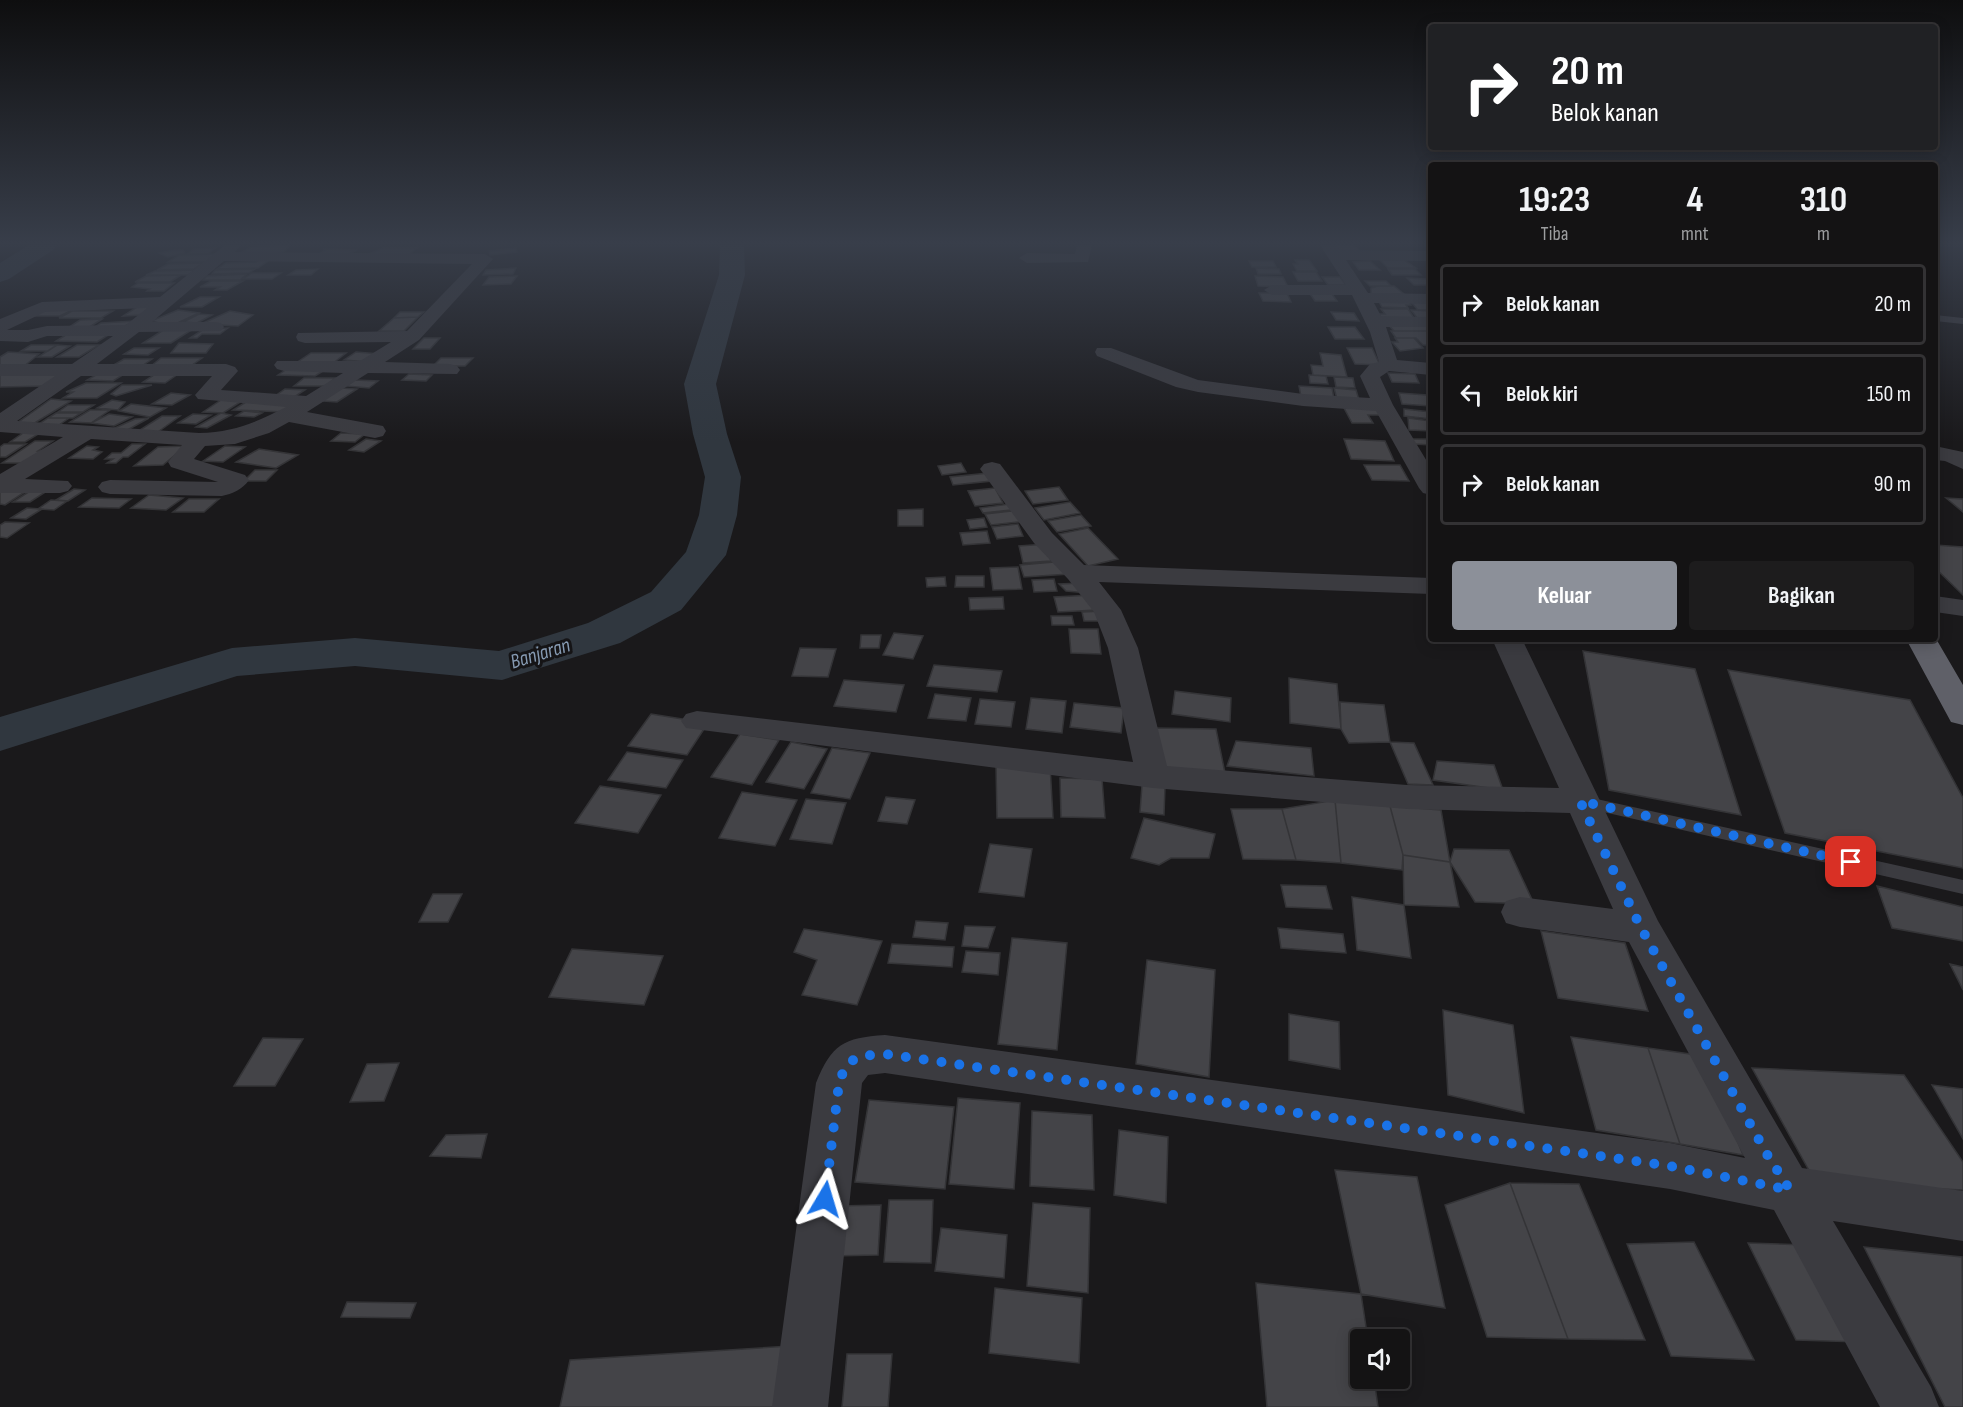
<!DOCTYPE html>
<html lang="id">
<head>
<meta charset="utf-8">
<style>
  body { margin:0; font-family:"Sofia Sans Condensed",sans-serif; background:#1d1c1d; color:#f1f3f6; height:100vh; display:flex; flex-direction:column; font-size:22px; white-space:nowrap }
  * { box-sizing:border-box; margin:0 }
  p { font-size:20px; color:#9d9ea0 }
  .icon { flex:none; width:33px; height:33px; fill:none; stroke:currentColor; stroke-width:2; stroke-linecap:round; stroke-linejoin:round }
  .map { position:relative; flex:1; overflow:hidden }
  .drawer { position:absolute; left:1428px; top:162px; width:510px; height:480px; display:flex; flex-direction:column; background:#141314; border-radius:6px; box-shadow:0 3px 15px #0003,0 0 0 2px #333234 }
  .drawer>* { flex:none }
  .guide { position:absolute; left:1428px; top:24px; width:510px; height:126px; border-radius:6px; box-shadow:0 3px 15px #0003,0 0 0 2px #333234; background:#202124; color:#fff; overflow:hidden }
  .buttons { position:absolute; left:1350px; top:1329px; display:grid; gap:12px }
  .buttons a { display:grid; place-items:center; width:60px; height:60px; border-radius:6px; background:#141314; box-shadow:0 3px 15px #0003,0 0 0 2px #333234; font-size:30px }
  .pin { position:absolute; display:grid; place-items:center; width:51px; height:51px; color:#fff; margin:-26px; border-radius:12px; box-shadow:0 3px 9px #0006 }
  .me { position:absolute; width:66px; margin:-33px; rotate:7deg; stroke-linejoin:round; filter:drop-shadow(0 0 4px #0008) }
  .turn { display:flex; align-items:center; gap:21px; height:126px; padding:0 24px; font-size:27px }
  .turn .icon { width:78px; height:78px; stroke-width:2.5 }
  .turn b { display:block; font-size:42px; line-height:51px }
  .eta { display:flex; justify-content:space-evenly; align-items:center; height:102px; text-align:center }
  .eta b { font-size:36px; font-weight:700; line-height:42px }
  .button { display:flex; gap:12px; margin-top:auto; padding:12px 24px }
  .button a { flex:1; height:69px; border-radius:6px; background:#8c9099; color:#fff; font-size:24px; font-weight:700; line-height:69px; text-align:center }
  .button a+a { background:#1d1c1d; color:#f1f3f6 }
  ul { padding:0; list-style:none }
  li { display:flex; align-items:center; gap:18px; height:81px; margin:0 12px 9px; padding:0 12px; border:3px solid #333234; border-radius:6px }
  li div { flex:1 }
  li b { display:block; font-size:22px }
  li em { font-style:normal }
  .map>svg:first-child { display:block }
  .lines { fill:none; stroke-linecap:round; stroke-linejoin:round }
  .river { fill:#30373f; fill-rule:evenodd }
  .building { fill:#444448; stroke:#343437; stroke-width:1.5 }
  .service { fill:#3b3b40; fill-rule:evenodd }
  .minor { fill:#3b3b40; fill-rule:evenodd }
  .trunk { fill:#5f6068; fill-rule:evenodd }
  .route { stroke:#1a73e8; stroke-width:10; stroke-dasharray:0 18 }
  .labels { text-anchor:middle; stroke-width:6; stroke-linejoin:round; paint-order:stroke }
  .water-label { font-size:21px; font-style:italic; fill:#869ab2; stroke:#151416 }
</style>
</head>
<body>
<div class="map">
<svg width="1963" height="1407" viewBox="0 0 1963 1407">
  <rect width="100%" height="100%" fill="#1a191b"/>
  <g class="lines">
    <!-- river -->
    <path class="river" d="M29 245H57L53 250 9 279 0 282V263Z
      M720 245H744L745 275 716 384 727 434 741 477 737 515 726 555 681 610 620 643 502 680 355 666 237 676 0 751V717L232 648 355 638 499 651 588 623 651 592 686 552 699 515 705 477 693 434 684 384 719 275Z"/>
  </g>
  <!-- building -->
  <path class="building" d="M290 245 285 251 276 255 242 252 253 246Z
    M1334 245H1354L1360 251H1340Z
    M215 248 208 254H187L194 249Z
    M383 248H417L407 256H364Z
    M516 248 517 252 490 255 489 251Z
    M323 249 357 250 346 255 319 254 325 250Z
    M174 250H183L185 253 168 257 159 253Z
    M218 254 206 262H168L179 255Z
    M264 257H274L258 268 217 269 226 263 256 262Z
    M1295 260H1309L1317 271H1297L1293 264H1298Z
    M1380 260H1404L1416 268H1388Z
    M1249 261H1273L1276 267H1252Z
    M1370 261 1380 270H1359L1353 262Z
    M204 263 194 269 157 270 168 264Z
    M516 268 513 274 483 275 486 270Z
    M1256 268 1279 269 1281 274H1258Z
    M255 269 249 273 212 274 215 270Z
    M318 269 311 275H288L296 270Z
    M1388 269H1415L1421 275H1392Z
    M196 270 188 275H146L155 271Z
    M1293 272H1316L1322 281H1298Z
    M252 273H281L272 279H243Z
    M247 274 240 280H203L207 276Z
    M181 275 170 282H135L146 276Z
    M517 276 511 284 483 285 489 277Z
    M1255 276 1283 277 1288 287 1258 286Z
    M1322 277H1340L1346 285H1328Z
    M1407 278 1428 279 1431 285H1414Z
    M211 281H243L227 290H215L220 287H200Z
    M1365 281H1386L1391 286H1370Z
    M138 283H174L164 291H147L150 289 132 287Z
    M1378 286H1394L1404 294 1371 295V288Z
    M1308 291 1332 294 1337 301H1315Z
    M1259 293H1287L1291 302 1263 301Z
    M200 297H219L202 307H180Z
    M1378 300 1408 301 1411 305H1406L1408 308 1382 307Z
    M1431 300V310H1418L1410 301Z
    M140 305H159L142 315 123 316Z
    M74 309 60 316H28L39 310Z
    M1381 309H1408L1416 321 1383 320 1379 314H1385Z
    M178 310 199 313 171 326 151 321Z
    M1411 310 1431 311V319H1418Z
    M72 311H113L101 318H59Z
    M230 311 253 315 238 326 201 324Z
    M400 312H424L418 317 394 318Z
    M1331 312 1354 313 1359 321 1336 320Z
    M199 314 212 315 197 323 183 322Z
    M418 317 404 331H379L394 318Z
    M102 319 85 330 63 331 80 320Z
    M135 321 121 328 92 329 101 323Z
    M1387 323H1431V331H1394Z
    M1328 327H1355L1364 339H1335Z
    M228 328 220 334H202L197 338H190L204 329Z
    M165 329H193L171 343H143Z
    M1391 331H1431V345H1423L1416 338H1396Z
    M69 333 110 334 97 342 56 341Z
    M424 338H440L430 349H413Z
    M1395 338H1414L1423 348 1400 351 1392 342H1398Z
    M179 343 213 344 206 353H171Z
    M31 345H57L48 351H21Z
    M57 345 70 346 52 357H38Z
    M77 345H99L79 357H57Z
    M134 348H159L148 355 124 354Z
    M1347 348H1372L1380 365 1355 364Z
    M8 352 39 354 23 367 0 368V357Z
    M356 352 381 354 369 362 344 360Z
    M311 353H346L332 364 296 363Z
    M1320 353 1341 355 1347 377 1313 375 1311 365 1323 366Z
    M161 358H202L188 368 151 366Z
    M441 358H473L465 366H433Z
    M124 359H152L139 368 110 367Z
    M287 369 323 371 315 376 278 375Z
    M70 371 50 386 0 387V375Z
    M103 371H129L113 381 87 380Z
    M160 371 181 372 165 383 143 382Z
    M1388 373 1415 374 1419 383 1392 382Z
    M409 374 432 375 426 381 402 380Z
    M1309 375 1326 376 1328 384 1310 383Z
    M1334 377 1353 378 1355 388 1336 387Z
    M304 378H335L326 386H294Z
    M355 380 378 381 369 388 346 386Z
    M86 383H121L97 398H63L73 392H66Z
    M122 385H152L116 396 111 394Z
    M1299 386 1332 388 1334 399 1301 397Z
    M341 388 357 389 337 402 321 401Z
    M1334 388 1356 390 1359 400 1337 399Z
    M285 389 305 390 291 399 272 398Z
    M171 393 190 395 172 405 152 404Z
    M1399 393 1427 395 1430 406 1402 404Z
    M51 399 71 401 33 424 17 423Z
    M112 400 125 402 118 410 97 408Z
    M221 400 242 401 223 413 203 412Z
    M246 402 297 404 286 412 233 410Z
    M131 404 166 408 150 417 119 411Z
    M68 405H94L83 412H58Z
    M1344 408H1379L1383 415H1368L1373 423H1352Z
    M1404 409 1431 412V419L1404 416Z
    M90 410H110L91 423 70 422Z
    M244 411 262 413 254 417 236 416Z
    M56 413H81L73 418H48Z
    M221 413 231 415 207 428 196 427Z
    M109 414 132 417 114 426 91 423Z
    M193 414 211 415 196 424 178 423Z
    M162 416H180L155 434 135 433Z
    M48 418H69L59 425 36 426Z
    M149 418 124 432 108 431 135 419Z
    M1408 418 1431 421V431L1409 430Z
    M26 431 40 433 25 442H10Z
    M341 433 365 434 355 442 331 441Z
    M366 439 381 441 364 452 349 450Z
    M1344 439 1385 441 1394 461 1351 459Z
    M1410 439H1431V445L1413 444Z
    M35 441H53L38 451H51L34 463H2Z
    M4 444H26L6 457H0V447Z
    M132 444H145L128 457H123L116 463H107L113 459H105L112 453H121Z
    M87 446 98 447 93 450 102 452 93 459 69 458Z
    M186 446 163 465 134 466 158 447Z
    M225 446 245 447 223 462 203 461Z
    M259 449 298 455 276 468 236 462Z
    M961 463 966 472 942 475 938 466Z
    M1364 465H1400L1409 481 1372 480Z
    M255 470H277L266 481H244Z
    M988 473 992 481 953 485 950 477Z
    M1059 487 1068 500 1033 504 1025 491Z
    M31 488 5 505 0 504V490Z
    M995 488 1003 503 975 506 968 491Z
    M33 489H50L30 502H13Z
    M74 489 85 490 68 501 56 500Z
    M149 495 183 498 166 510 131 508Z
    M92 498 131 499 119 508 79 507Z
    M1946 498 1963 499V512Z
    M189 499H219L204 512H173Z
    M51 500 67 501 54 510 38 509Z
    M1070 502 1080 513 1044 520 1035 508Z
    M1009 504 1011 510 983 513 980 508Z
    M27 508 42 509 26 519 11 518Z
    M923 509V526H898V510Z
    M1020 510 1027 521 991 525 985 514Z
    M1081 515 1091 526 1057 532 1048 521Z
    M984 518 987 527 970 529 967 520Z
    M5 522 29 523 7 538 0 537V525Z
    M1018 524 1023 536 997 539 992 527Z
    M1088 528 1118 559 1088 566 1059 534Z
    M987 531 990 543 963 545 960 533Z
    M1046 544 1051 561 1023 563 1019 546Z
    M1935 545 1963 547V595L1935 568Z
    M1065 561 1070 574 1024 577 1020 565Z
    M1018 567 1022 589 993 590 990 568Z
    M956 576H984V587H955Z
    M945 577 946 586 927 587 926 578Z
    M1054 579 1057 591 1034 592 1032 580Z
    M1083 583 1087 593 1066 591 1059 584Z
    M1092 595 1097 610 1058 612 1054 597Z
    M1003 597 1004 609 970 610 969 598Z
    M1103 611 1106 621H1084L1082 612Z
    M1051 616H1072L1074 625H1052Z
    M1069 629H1098L1101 654 1071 653Z
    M894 633 923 636 913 659 883 655Z
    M861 635H881L879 648H860Z
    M800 648 836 649 828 677 792 676Z
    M1583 651 1695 669 1741 815 1609 790Z
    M934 665 1002 671 997 692 927 686Z
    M1728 670 1910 700 1963 798V868L1785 833Z
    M1289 678 1337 684 1341 729 1290 723Z
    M844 680 904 685 896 712 834 706Z
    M1175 691 1231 698 1230 722 1172 714Z
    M935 694 971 698 966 721 928 718Z
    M1031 698 1066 701 1062 733 1026 729Z
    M980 699 1015 702 1011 727 975 724Z
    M1340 702 1384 705 1390 742 1349 743 1341 729Z
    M1074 703 1124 708 1121 733 1070 727Z
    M651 714 708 723 687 755 628 746Z
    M1154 728 1216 729 1225 773 1160 772Z
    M740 734 779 740 752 785 711 777Z
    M1236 741 1311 748 1314 776 1227 766Z
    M791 742 827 749 804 789 766 782Z
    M1390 742 1414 743 1433 785 1408 784Z
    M832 748 870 753 850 799 811 793Z
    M627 752 683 760 666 788 608 780Z
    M1437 761 1494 765 1503 790 1433 780Z
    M1050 765 1053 818H997L996 766Z
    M1060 778 1102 779 1105 818 1061 817Z
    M1142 785 1165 787 1164 815 1140 812Z
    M600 786 661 795 638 833 575 823Z
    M742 792 797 800 775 846 719 838Z
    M886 797 915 800 907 824 878 821Z
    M806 799 846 803 832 844 790 839Z
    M1335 800 1390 806 1403 855 1402 870 1341 863Z
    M1335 800 1341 863 1296 860 1282 809Z
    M1390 806 1441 810 1450 862 1403 855Z
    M1231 809H1282L1296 860 1243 859Z
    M1144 818 1215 834 1209 858H1171L1159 865 1131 858Z
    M990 844 1032 849 1024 897 979 892Z
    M1454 849 1509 850 1534 904 1475 902 1450 862Z
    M1403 855 1450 862 1459 907 1404 905Z
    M1281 885 1326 886 1332 909 1286 907Z
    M1877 886 1963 907V941L1892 928Z
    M433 894H462L448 922H419Z
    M1352 897 1404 905 1411 958 1357 950Z
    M916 921 948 923 945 940 913 937Z
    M965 926 995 927 988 948 962 946Z
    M1278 928 1343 934 1346 953 1281 948Z
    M804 929 882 941 857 1005 802 995 817 960 794 952Z
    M1541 931 1625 943 1648 1011 1558 998Z
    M1012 938 1067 943 1057 1050 998 1044Z
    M892 944 954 947 952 967 888 963Z
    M572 949 663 956 644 1005 549 997Z
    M966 951 1000 953 998 975 962 972Z
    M1147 960 1215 970 1209 1077 1136 1064Z
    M1950 964 1963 967V990Z
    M1443 1010 1513 1025 1524 1113 1448 1095Z
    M1289 1014 1339 1022 1340 1069 1289 1060Z
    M1571 1037 1648 1048 1680 1144 1596 1130Z
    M263 1038 303 1039 275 1086H234Z
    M1648 1048 1704 1056 1743 1155 1680 1144Z
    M399 1063 384 1101 350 1102 367 1064Z
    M1752 1068 1904 1075 1963 1162V1190L1816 1183Z
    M1932 1085 1963 1089V1139Z
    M958 1098 1020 1103 1014 1189 949 1184Z
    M869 1100 954 1107 945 1189 855 1182Z
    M1032 1111 1092 1115 1094 1190 1030 1186Z
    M1119 1130 1168 1137 1166 1203 1114 1195Z
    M487 1134 481 1158 430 1156 446 1135Z
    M1335 1170 1417 1177 1445 1308 1361 1294Z
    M1510 1183 1579 1184 1645 1340 1568 1339Z
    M1510 1183 1568 1339 1487 1337 1445 1205Z
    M889 1200H933L931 1263 884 1262Z
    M1033 1203 1090 1208 1088 1293 1027 1286Z
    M881 1205 878 1255 832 1256 837 1206Z
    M941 1228 1007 1235 1004 1278 935 1271Z
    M1694 1242 1754 1360 1671 1356 1627 1244Z
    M1748 1243 1807 1245 1859 1342 1796 1340Z
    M1864 1247 1962 1257 1963 1407H1945Z
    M1256 1283 1361 1294 1368 1340H1360V1378H1374L1378 1407H1267Z
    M995 1288 1082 1298 1079 1363 989 1353Z
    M347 1302 416 1303 410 1318 341 1317Z
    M790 1346 785 1407H560L570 1360Z
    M847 1354H892L888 1407H842Z"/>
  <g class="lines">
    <!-- service -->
    <path class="service" d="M1935 315 1963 318V324L1935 321Z
      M1583 796 1963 880V894L1577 806 1575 802 1577 798Z"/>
    <!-- minor -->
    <path class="minor" d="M225 245H241L235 252 485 254 493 259 419 340 385 362 450 364 457 366 460 370 457 374 368 373 307 412 383 426 386 431 383 436 375 438 289 422 269 433 235 444 205 446 194 459 245 475 249 480C243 489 232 494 222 496L110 494 102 492 98 487 102 482 110 480 218 482 171 467 168 462 182 445 91 439 25 479 68 481 72 486 68 491 60 493H0V474L63 437 0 432V413L55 376H0V364H72L113 336H47L28 342 0 341V319L42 302 160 297ZM224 261 472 264 407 331 298 333 296 337 298 341 305 343 391 342 360 361H277L274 365 277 369 284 371 343 373 306 396 221 390 238 371 235 367 226 364H97L139 332 221 331 224 327 221 323 215 322H152ZM147 308 126 325 47 326 28 330H7L45 312ZM81 376H212L195 395 198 399 286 407C255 423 234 432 199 433L17 421Z
      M1077 245H1092L1088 262 1027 263 1019 258 1027 253 1075 254Z
      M1320 245H1335L1339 250 1431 251V261L1346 260 1368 293 1431 294V304L1374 303 1381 316 1431 317V327H1386L1397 360 1431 363V375L1389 371 1380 377 1393 405 1431 468V495L1423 493 1419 488 1376 411 1303 406 1198 392 1176 387 1097 356 1095 352 1097 348H1111L1198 380 1303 394 1370 398 1360 376 1370 364 1379 362 1370 332 1352 295H1272L1264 290 1272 285H1346Z
      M1935 446 1963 452V469L1945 461 1935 460Z
      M992 462 1000 464 1052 533 1084 565 1431 578V594L1099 582 1121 610 1138 648 1167 766 1407 785 1559 788 1492 639H1522L1658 921 1802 1168 1963 1191V1241L1833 1221 1931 1387 1939 1407H1880L1774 1210 1670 1189 885 1073 868 1075 862 1083 828 1407H772L816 1083C832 1044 843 1038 885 1035L1670 1143 1745 1158 1629 942 1520 927 1506 923 1501 912 1506 901 1520 897 1613 909 1570 813 1407 809 1153 788 686 728 681 721 686 714 697 711 1133 762 1108 648 1094 612 1068 579 1034 543 980 469 984 464Z
      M1935 596 1963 600V616L1935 612Z"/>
    <!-- trunk -->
    <path class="trunk" d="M1935 637 1963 685V725L1951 722 1906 639H1935Z"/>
  </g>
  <!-- sky -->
  <linearGradient id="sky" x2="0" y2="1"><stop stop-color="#0e0e0f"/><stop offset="0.55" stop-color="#383e4a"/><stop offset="1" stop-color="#383e4a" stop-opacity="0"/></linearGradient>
  <rect width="1963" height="442" fill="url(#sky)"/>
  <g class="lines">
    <!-- route -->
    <path class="route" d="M825 1199 839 1083C848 1055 859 1056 885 1054L1670 1166 1790 1190 1768 1156 1641 928 1580 801 1851 862"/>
  </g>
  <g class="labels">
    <!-- water labels -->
    <g class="water-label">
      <text transform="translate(540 653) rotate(-17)" y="7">Banjaran</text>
    </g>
  </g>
</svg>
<div class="buttons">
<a><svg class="icon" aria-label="sound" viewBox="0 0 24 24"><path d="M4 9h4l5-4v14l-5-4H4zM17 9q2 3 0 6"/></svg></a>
</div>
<div class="pin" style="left:1851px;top:862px;background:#d93025"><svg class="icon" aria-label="arrive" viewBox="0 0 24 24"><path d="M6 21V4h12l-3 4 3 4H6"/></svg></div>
<svg class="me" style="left:825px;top:1199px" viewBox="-20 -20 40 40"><path d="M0-17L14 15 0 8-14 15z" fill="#1a73e8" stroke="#fff" stroke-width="4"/></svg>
<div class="guide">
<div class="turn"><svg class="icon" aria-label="right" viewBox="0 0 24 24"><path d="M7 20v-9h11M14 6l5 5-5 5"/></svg><div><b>20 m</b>Belok kanan</div></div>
</div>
<section class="drawer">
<div class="eta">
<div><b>19:23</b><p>Tiba</p></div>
<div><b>4</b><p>mnt</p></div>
<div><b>310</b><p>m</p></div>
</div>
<ul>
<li><svg class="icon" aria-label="right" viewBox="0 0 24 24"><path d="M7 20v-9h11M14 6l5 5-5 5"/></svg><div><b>Belok kanan</b></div><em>20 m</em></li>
<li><svg class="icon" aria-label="left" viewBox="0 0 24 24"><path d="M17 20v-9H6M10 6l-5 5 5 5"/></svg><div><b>Belok kiri</b></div><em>150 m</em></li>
<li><svg class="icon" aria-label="right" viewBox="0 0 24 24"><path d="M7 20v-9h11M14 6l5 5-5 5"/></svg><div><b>Belok kanan</b></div><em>90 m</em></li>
</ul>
<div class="button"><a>Keluar</a><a>Bagikan</a></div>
</section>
</div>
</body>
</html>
